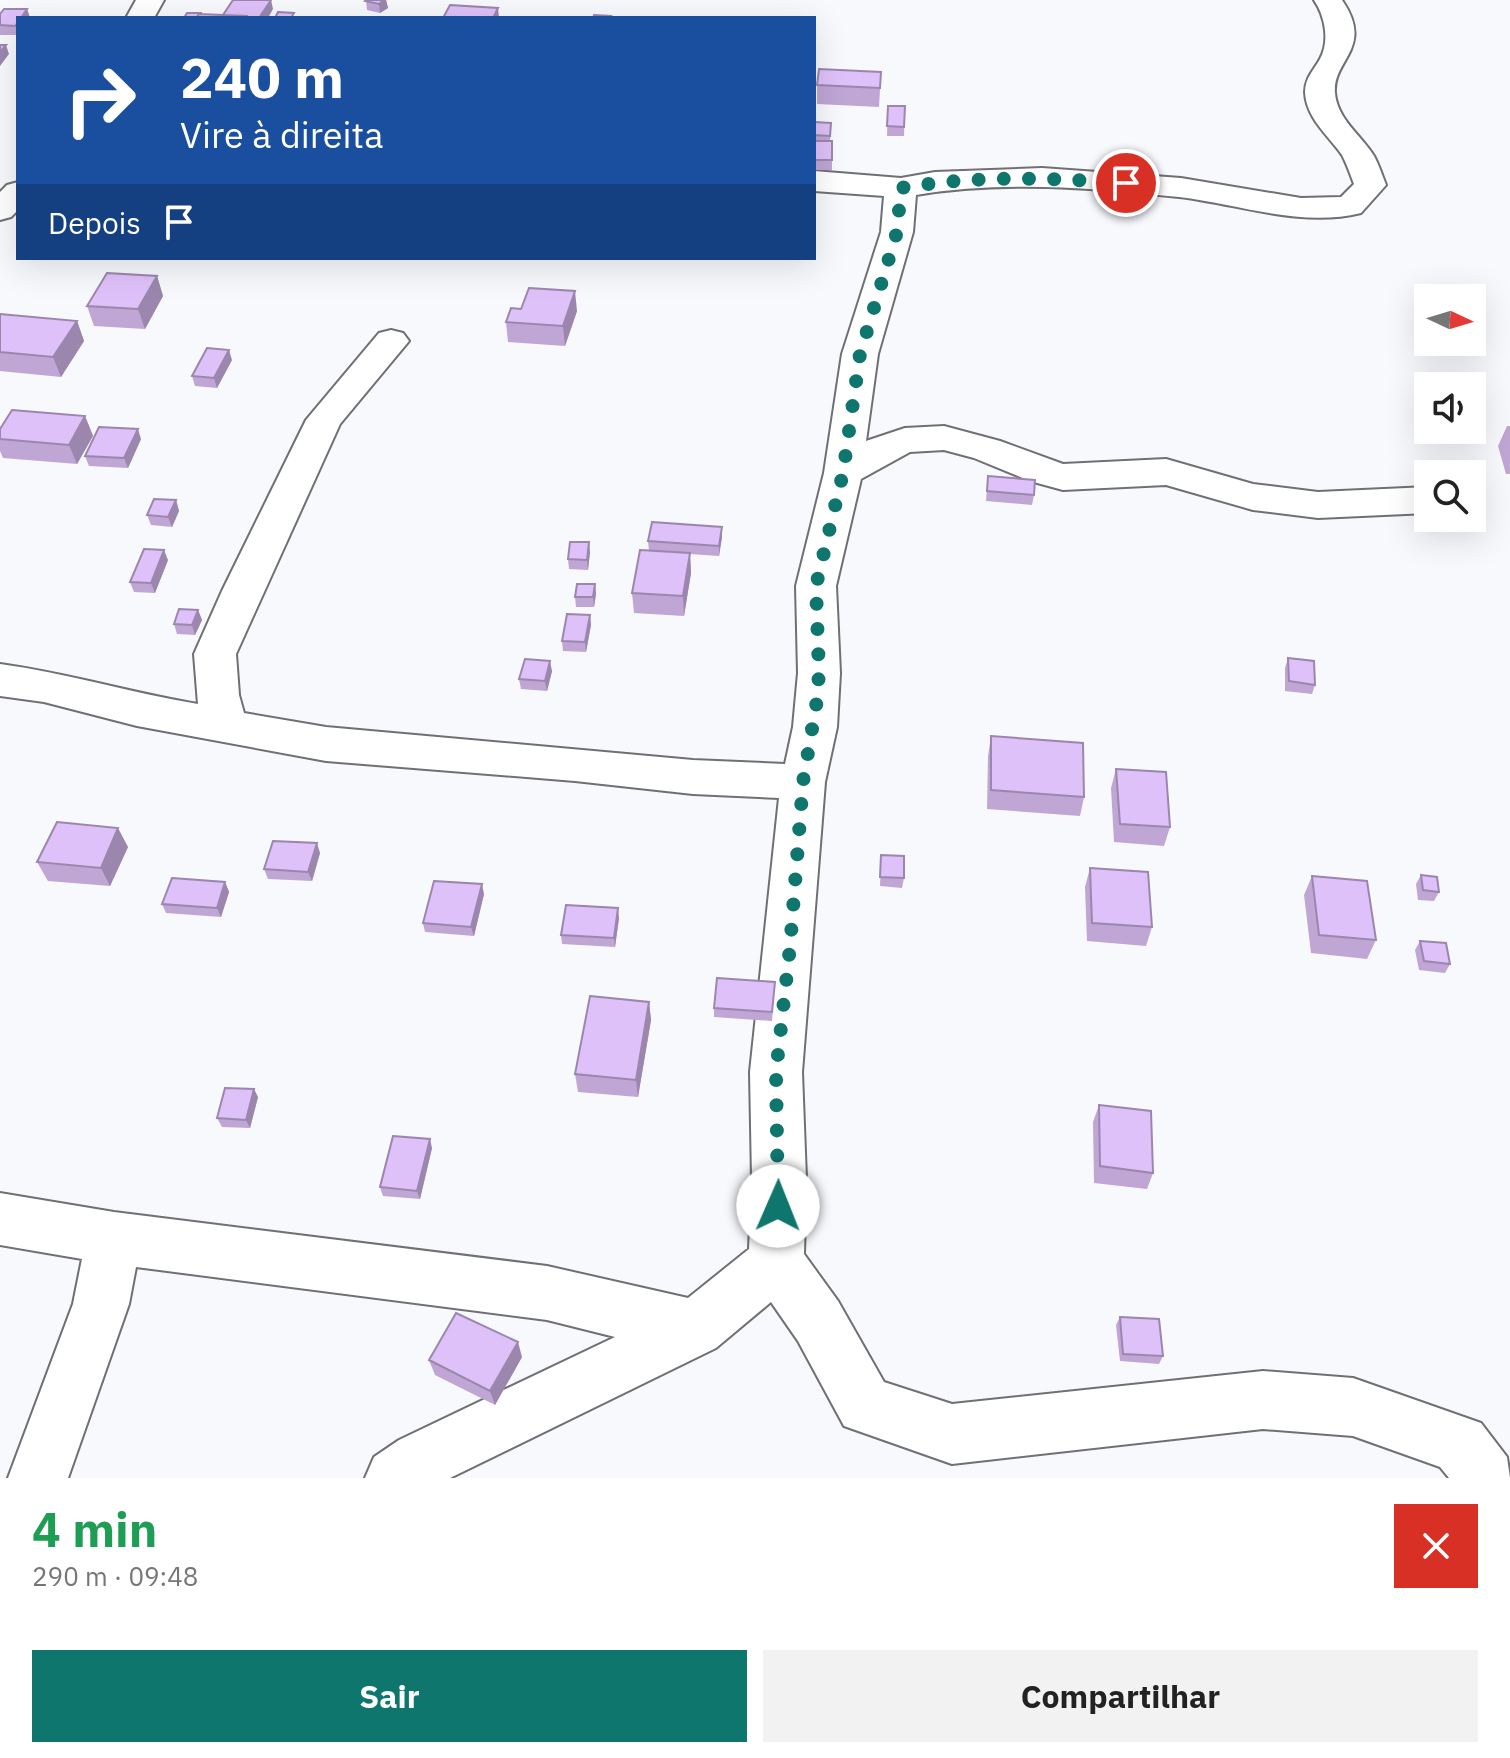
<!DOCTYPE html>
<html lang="pt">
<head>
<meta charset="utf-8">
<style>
  body { margin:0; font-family:"IBM Plex Sans",sans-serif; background:#f2f2f2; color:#222; height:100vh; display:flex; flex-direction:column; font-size:30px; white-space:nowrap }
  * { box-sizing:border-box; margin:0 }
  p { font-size:26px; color:#767676 }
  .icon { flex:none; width:44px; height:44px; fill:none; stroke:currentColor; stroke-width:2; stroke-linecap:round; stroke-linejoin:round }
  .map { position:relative; height:1478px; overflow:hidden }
  .details { display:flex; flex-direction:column; background:#fff; flex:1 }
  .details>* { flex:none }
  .banner { position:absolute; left:16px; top:16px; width:800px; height:244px; border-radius:0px; box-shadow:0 8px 32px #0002; background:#1a4fa0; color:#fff; overflow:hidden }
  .needle { width:52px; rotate:94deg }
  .controls { position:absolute; left:1414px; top:284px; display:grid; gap:16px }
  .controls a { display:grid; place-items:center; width:72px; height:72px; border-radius:0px; background:#fff; box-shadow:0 8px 32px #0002; font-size:40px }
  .pin { position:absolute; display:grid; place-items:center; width:68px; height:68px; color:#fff; margin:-34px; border:4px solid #fff; border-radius:50%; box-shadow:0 2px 8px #0007 }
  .me { position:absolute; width:88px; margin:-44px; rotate:1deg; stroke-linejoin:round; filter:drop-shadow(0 0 6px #0008) }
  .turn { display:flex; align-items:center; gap:28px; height:168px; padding:0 32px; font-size:36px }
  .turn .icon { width:104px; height:104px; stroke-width:2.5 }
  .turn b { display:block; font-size:56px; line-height:68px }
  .then { display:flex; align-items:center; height:76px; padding:0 32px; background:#0003; gap:16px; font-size:30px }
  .round { display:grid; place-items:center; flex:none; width:84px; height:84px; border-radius:0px; background:#f2f2f2 }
  .summary { display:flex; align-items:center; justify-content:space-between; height:136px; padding:0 32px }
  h1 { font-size:48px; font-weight:700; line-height:60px; color:#1e9e55 }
  .primary-button { display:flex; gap:16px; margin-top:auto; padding:16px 32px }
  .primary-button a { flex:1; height:92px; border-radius:0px; background:#0f766e; color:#fff; font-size:32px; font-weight:700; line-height:92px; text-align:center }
  .primary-button a+a { background:#f2f2f2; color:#222 }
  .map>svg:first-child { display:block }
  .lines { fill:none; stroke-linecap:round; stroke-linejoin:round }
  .minor-casing { stroke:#6f7074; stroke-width:4 }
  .minor { fill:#fff; fill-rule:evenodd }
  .wall { fill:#bfa6d5 }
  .shaded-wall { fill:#9b87ae }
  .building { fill:#dec1f8; stroke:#9b87ae; stroke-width:2 }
  .route { stroke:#0f766e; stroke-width:14; stroke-dasharray:0 25.2 }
</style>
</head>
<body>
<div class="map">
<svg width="1510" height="1478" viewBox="0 0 1510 1478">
  <rect width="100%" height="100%" fill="#f8f9fd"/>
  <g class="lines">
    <!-- minor casing -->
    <g class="minor-casing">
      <path id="minor" d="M136 0H164L154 18H126Z
        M1314 0H1342C1375 48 1332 60 1335 93 1337 119 1361 135 1374 156 1379 165 1382 175 1386 185L1361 213C1301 228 1239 204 1179 197 1094 188 1002 180 916 195L913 232 878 354 866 441 905 428 944 426 1000 441 1063 464 1166 459 1253 484 1318 492 1428 487V513L1318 518 1253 510 1166 485 1063 490 1030 481 974 458 944 450 910 452 861 479 836 586 840 673 837 727 825 782 802 1072 806 1179 804 1254 838 1301 884 1382 952 1404 1263 1371 1353 1378 1481 1423 1507 1457 1510 1478H1449L1440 1467 1353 1436 1263 1429 952 1464 844 1426 798 1341 771 1302 716 1348 450 1478H365L374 1457 399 1440 615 1337 547 1320 136 1267 129 1304 68 1478H8L73 1304 82 1259 0 1245V1193L114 1212 547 1266 688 1298 749 1249 752 1179 750 1072 779 798 693 794 575 781 326 761 137 726 44 702 0 696V664C67 673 132 693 198 704L194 654 222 591 306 420 379 333 391 330 403 333 409 341 340 424 236 654 239 695 244 713 326 727 693 760 785 764 793 727 798 673 796 586 824 473 842 354 881 232 884 196 814 191V171L901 178 935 172 1042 168 1181 178 1301 198 1341 197 1354 184C1350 174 1347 164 1342 155 1328 135 1306 118 1305 92 1305 78 1314 70 1320 59 1330 41 1325 16 1314 0Z
        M18 182V210L11 217 0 220V192L7 185Z"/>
    </g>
    <!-- minor -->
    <use href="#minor" class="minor"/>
  </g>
  <!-- wall -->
  <path class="wall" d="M366 0H386L388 8 380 13 367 10Z
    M27 9 30 18H18V35H0V14Z
    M881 72 879 107 817 104V85Z
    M888 106H905L904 136H887Z
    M814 122 831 123 830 141H832V170H814Z
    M157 276 163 296 145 329 94 326 87 306Z
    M577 311 565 346 508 342 506 322Z
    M0 314 77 321 84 341 61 377 0 371Z
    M232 360 217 388 195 386 192 376Z
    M85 416 93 436 77 464 3 458 0 451V429Z
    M1507 426H1510V474H1506L1498 446Z
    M141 439 128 468 89 466 85 456Z
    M988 476 1034 495 1032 505 986 501Z
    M176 500 179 511 172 527 151 525 147 515Z
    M722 527V537L719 556 690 554 691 573 684 616 634 613 632 593 649 551 648 541Z
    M590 552 588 570 569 569 568 559Z
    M168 560 155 593 134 592 130 582Z
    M595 584 596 594 594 607H576L575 597Z
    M198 610 202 620 195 635 177 634 174 624Z
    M590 615 591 625 586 652 563 651 562 641Z
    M1288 658 1315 685 1312 694 1285 691V668Z
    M552 671 547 691 521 689 519 679Z
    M991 736 1084 797 1080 816 987 809 988 756Z
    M1116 769 1170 827 1164 846 1114 842 1111 788Z
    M128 847 110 886 48 881 37 862Z
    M320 853 312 881 268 879 264 869Z
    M881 855 904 878 902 888 880 886Z
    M1090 868 1152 927 1146 946 1087 941 1085 887Z
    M1421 875 1439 892 1434 901 1418 900 1416 884Z
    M1312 876 1376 940 1367 959 1311 953 1304 895Z
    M225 882 229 892 221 917 166 913 162 904Z
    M484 894 474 936 425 932 423 923Z
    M619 918 615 947 562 944 561 935Z
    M1420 941 1450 964 1445 973 1419 970 1415 950Z
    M775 982 772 1021 714 1017V1008Z
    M649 1002 651 1020 638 1097 578 1092 575 1074Z
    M258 1097 250 1128 222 1127 217 1118Z
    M1099 1105 1153 1173 1147 1189 1094 1183 1093 1122Z
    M432 1148 420 1199 383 1196 380 1187Z
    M1120 1317 1163 1356 1159 1364 1120 1361 1116 1325Z
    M522 1357 495 1405 435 1375 429 1360Z"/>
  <!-- shaded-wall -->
  <path class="shaded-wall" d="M271 0 273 9 268 18H259Z
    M384 0H386L388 8 380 13 379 4Z
    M498 8 499 18H493Z
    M27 9 30 18H21Z
    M6 45 9 54 0 66V52Z
    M157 276 163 296 145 329 138 309Z
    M575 291 577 311 565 346 563 326Z
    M77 321 84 341 61 377 53 357Z
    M229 350 232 360 217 388 214 378Z
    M85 416 93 436 77 464 69 445Z
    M138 429 141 439 128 468 124 458Z
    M176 500 179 511 172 527 168 517Z
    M722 527V537L719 556V546Z
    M589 542 590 552 588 570 587 560Z
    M164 550 168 560 155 593 151 583Z
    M690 553 691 573 684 616 683 596Z
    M595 584 596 594 594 607 593 597Z
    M198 610 202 620 195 635 192 625Z
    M590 615 591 625 586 652 585 642Z
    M550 661 552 671 547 691 545 681Z
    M118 828 128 847 110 886 101 868Z
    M317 843 320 853 312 881 308 872Z
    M225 882 229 892 221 917 217 908Z
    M482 884 484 894 474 936 471 927Z
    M618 908 619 918 615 947 614 938Z
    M649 1002 651 1020 638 1097 636 1080Z
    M254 1089 258 1097 250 1128 246 1120Z
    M430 1139 432 1148 420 1199 417 1191Z
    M518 1342 522 1357 495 1405 490 1391Z"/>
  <!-- building -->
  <path class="building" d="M233 0H271L259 18 223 15Z
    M366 0H384L379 4 365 1Z
    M450 5 498 8 493 18H443Z
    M4 9H27L21 18H18V22L15 26 0 25V14Z
    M278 12 294 13 291 18H275Z
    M187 13H202L199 14 196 18H184Z
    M199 14 247 16V18H196Z
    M594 15 611 16 610 18H593Z
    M0 45H6L0 52Z
    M819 69 881 72 880 88 817 85Z
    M888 106H905L904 127 887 126Z
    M814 122 831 123 830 136 814 135Z
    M814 141H832V160H814Z
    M107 273 157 276 138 309 87 306Z
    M529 288 575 291 563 326 506 322 511 308 521 309Z
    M0 314 77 321 53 357 0 352Z
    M207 348 229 350 214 378 192 376Z
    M12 410 85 416 69 445 0 439V429Z
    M99 427 138 429 124 458 85 456Z
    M988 476 1035 480 1034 495 987 491Z
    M154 499 176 500 168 517 147 515Z
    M652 522 722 527 719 546 648 541Z
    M570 542H589L587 560 568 559Z
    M144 549 164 550 151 583 130 582Z
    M640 550 690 553 683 596 632 593Z
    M577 584H595L593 597H575Z
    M179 609 198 610 192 625 174 624Z
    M567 614 590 615 585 642 562 641Z
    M1288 658 1314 661 1315 685 1289 681Z
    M525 659 550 661 545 681 519 679Z
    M991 736 1083 743 1084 797 991 790Z
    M1116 769 1166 772 1170 827 1120 824Z
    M57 822 118 828 101 868 37 862Z
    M273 841 317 843 308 872 264 869Z
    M881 855 904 856V878L880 877Z
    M1090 868 1148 872 1152 927 1092 923Z
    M1421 875 1437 877 1439 892 1423 890Z
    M1312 876 1367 881 1376 940 1319 935Z
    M172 878 225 882 217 908 162 904Z
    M434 881 482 884 471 927 423 923Z
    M566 905 618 908 614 938 561 935Z
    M1420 941 1446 943 1450 964 1424 961Z
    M717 978 775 982 772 1012 714 1008Z
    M590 996 649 1002 636 1080 575 1074Z
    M225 1088 254 1089 246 1120 217 1118Z
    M1099 1105 1151 1111 1153 1173 1100 1166Z
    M393 1136 430 1139 417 1191 380 1187Z
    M456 1313 518 1342 490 1391 429 1360Z
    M1120 1317 1159 1319 1163 1356 1123 1354Z"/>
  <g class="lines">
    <!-- route -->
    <path class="route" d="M778 1206 776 1072 790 947 803 782 817 700 819 673 816 586 843 473 860 354 897 232 901 188C976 175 1050 178 1126 183"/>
  </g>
</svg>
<div class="controls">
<a><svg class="needle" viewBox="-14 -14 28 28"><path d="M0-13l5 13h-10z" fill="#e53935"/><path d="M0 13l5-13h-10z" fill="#767676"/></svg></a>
<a><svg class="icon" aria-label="sound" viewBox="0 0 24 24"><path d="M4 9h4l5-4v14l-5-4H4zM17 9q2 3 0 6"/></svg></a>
<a><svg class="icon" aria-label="search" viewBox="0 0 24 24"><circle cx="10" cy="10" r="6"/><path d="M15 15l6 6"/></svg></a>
</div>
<div class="pin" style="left:1126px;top:183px;background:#d93025"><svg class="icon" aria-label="arrive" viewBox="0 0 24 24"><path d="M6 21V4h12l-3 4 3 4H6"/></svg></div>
<svg class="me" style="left:778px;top:1206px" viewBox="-20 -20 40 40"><circle r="19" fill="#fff"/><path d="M0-13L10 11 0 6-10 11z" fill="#0f766e"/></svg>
<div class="banner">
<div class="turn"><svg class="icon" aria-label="right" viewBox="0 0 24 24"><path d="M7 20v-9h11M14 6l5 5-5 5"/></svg><div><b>240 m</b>Vire à direita</div></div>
<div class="then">Depois<svg class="icon" aria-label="arrive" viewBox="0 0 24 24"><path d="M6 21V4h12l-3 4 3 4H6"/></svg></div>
</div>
</div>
<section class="details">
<div class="summary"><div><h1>4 min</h1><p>290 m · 09:48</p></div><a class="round" style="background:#d93025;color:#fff"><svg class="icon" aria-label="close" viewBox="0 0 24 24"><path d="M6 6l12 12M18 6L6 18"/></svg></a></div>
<div class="primary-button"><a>Sair</a><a>Compartilhar</a></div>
</section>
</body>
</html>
